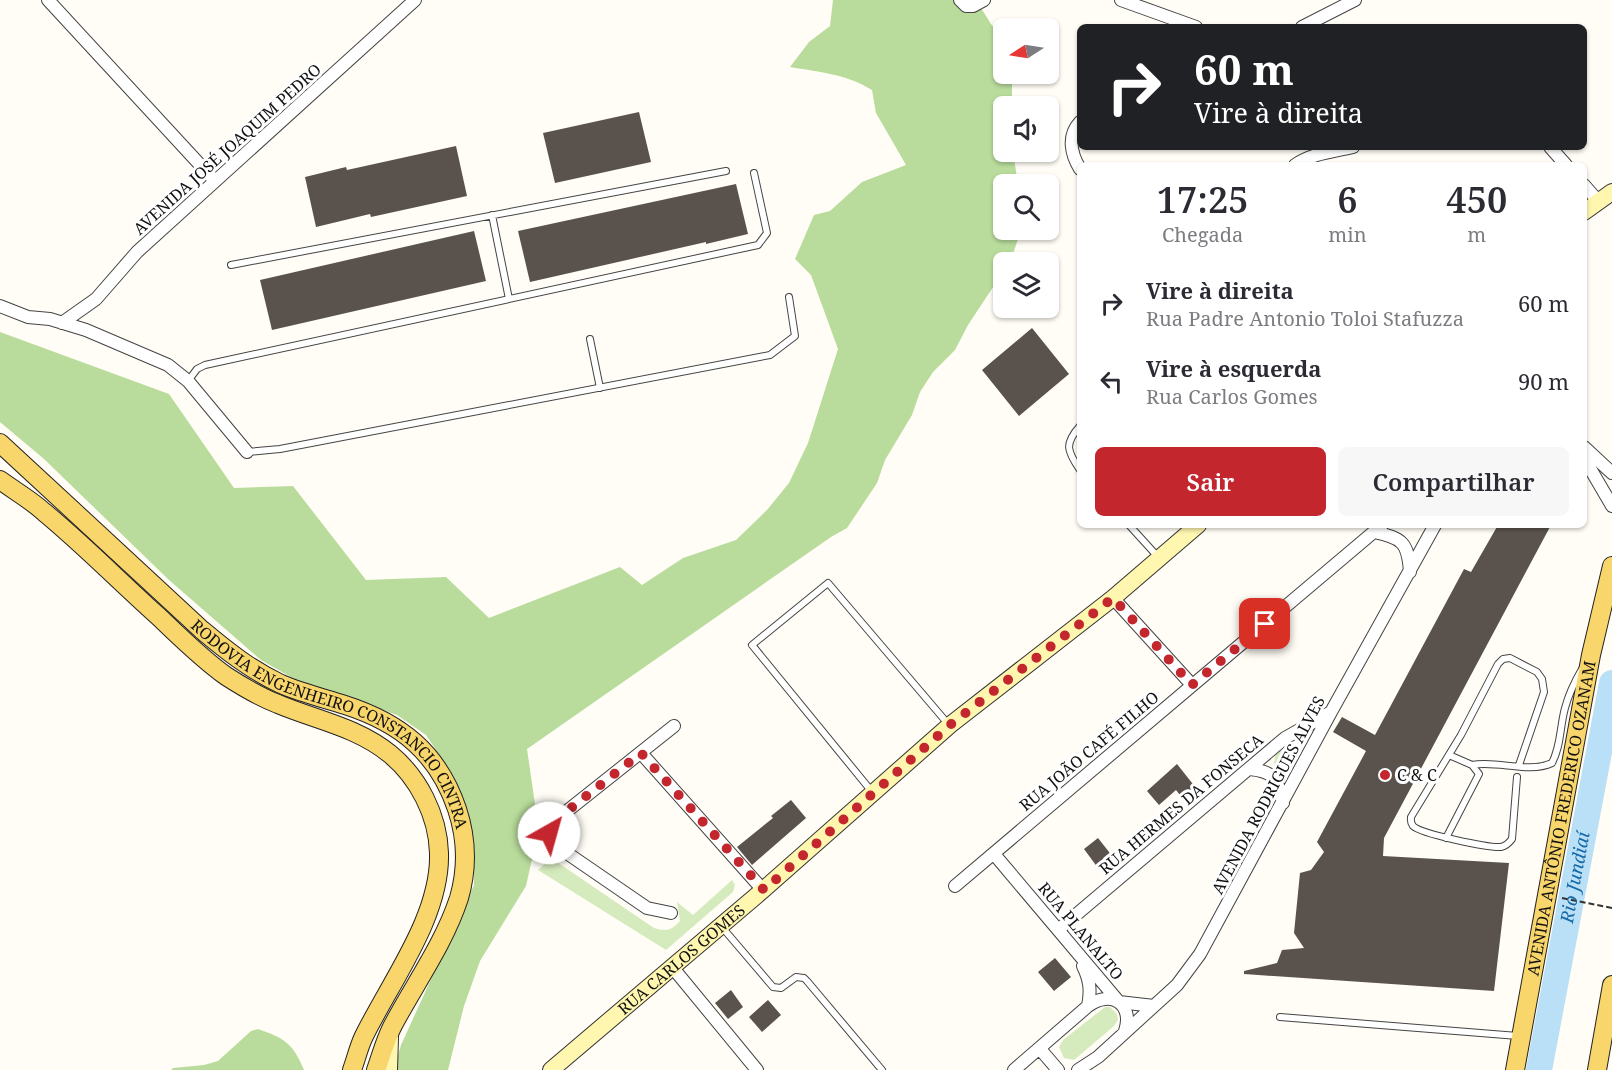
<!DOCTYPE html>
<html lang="pt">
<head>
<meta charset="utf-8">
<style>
  body { margin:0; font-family:"Noto Serif",serif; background:#f7f7f7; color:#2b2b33; height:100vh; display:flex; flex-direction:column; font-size:22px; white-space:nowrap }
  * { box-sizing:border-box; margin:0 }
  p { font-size:20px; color:#7c7c81 }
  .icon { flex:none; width:33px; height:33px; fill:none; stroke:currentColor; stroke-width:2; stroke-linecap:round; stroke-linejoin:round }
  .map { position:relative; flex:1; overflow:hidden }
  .panel { position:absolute; left:1077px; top:162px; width:510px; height:366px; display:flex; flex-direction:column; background:#fff; border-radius:9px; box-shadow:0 2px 4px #0004 }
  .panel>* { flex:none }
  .hud { position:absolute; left:1077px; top:24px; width:510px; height:126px; border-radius:9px; box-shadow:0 2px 4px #0004; background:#202124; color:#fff; overflow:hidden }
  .needle { width:39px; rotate:258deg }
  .tools { position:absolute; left:993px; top:18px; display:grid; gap:12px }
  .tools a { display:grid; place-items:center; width:66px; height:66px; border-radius:9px; background:#fff; box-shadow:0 2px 4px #0004; font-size:30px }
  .pin { position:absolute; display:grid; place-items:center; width:51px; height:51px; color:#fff; margin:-26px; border-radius:12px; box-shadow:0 3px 9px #0006 }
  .me { position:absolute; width:66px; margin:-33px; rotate:38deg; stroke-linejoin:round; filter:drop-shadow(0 0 4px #0008) }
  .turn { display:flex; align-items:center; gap:21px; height:126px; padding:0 18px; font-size:27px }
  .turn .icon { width:78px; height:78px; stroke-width:2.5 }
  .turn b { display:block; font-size:42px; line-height:51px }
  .eta { display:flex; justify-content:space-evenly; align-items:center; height:102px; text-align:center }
  .eta b { font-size:36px; font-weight:600; line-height:42px }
  .primary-button { display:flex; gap:12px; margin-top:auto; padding:12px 18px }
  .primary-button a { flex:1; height:69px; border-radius:9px; background:#c4262e; color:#fff; font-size:24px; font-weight:600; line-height:69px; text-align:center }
  .primary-button a+a { background:#f7f7f7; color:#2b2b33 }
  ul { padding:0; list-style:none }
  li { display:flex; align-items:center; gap:18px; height:78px; padding:0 18px }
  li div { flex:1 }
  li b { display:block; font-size:22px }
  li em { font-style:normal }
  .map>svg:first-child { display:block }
  .green { fill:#d5ebbd }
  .forest { fill:#b9dc9c }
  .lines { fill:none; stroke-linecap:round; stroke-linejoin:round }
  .river { stroke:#b9e0f7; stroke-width:26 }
  .building { fill:#5a524d }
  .service-casing { stroke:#444; stroke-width:8 }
  .minor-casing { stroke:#444; stroke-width:14 }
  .secondary-casing { stroke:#333; stroke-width:18 }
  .primary-casing { stroke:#222; stroke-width:20 }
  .path { stroke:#333; stroke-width:2; stroke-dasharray:6 3; stroke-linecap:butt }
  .service { stroke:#fff; stroke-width:6 }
  .minor { stroke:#fff; stroke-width:12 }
  .secondary { stroke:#fff6b0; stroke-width:16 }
  .primary { stroke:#f9d66b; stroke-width:18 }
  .route { stroke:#c4262e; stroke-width:10; stroke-dasharray:0 18 }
  .poi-dot { fill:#c4262e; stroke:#fff; stroke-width:2 }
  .labels { text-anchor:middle; stroke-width:6; stroke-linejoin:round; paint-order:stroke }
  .street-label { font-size:16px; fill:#111; stroke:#fff }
  .poi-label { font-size:16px; fill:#111; stroke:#fff; text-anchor:start }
  .water-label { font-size:18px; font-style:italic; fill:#1768a6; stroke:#fff }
</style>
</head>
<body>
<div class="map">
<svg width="1612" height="1070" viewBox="0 0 1612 1070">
  <rect width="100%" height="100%" fill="#fffdf5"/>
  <!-- green -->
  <path class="green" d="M1289 748H1299L1296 764 1288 769 1278 770 1274 763 1276 752Z
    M551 858 654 928C666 932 672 930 680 921L677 902 693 915 732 880 735 885 733 892 666 950 538 870Z
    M1105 1007H1110L1117 1014 1118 1020 1114 1026 1074 1060 1064 1058 1059 1047 1063 1040Z"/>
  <!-- forest -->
  <path class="forest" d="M833 0H976L991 24 1003 39 1004 74H1012V106H1004V152H1013L1018 184H1004V230H1021L1011 260 1010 262H1004L1003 272 968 325 955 350 933 372 920 392 912 415 885 460 877 483 847 528 831 537 527 749 536 811 534 850 526 886 480 961 464 1006 448 1070H394L401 1045 474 885V848L468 812 452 774 426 735 397 715 296 680 261 660 169 580 44 459 0 422V332L169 394 234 488 293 486 366 580 446 577 489 618 620 567 642 585 683 558 736 540 767 510 789 483 808 443 838 349 811 275 795 259 814 215 830 211 862 182 906 165 876 113 872 90C846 74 819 72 790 67L809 42 830 26Z
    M258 1029C284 1038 293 1043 304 1070H171L173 1068 204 1065 218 1061 251 1031Z"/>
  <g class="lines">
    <!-- river -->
    <path class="river" id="s1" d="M1539 1070 1612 683"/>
  </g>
  <!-- building -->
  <path class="building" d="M639 112 651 162 555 183 543 133Z
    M456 146 467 196 371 217 370 214 316 227 305 177 346 167 347 170Z
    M736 184 748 234 706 244V242L530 282 518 231Z
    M474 231 486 281 272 330 260 280Z
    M1032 328 1069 374 1019 416 982 370Z
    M1498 525H1551L1384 838 1383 856 1509 863 1494 991 1244 974V971L1277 963 1282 950 1304 948 1294 933 1300 873 1311 870 1324 852 1317 842 1366 751 1333 732 1342 717 1375 735 1464 569 1471 572Z
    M1177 764 1196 788 1183 799 1176 790 1159 805 1147 791Z
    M791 800 806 818 752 865 737 847 773 818 771 816Z
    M1098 838 1113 857 1098 868 1084 849Z
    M1055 958 1071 977 1054 991 1038 972Z
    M731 990 743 1007 728 1019 715 1003Z
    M768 1000 781 1015 762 1032 749 1017Z"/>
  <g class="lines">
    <!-- service casing -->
    <g class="service-casing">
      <path id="service" d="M492 215 509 299
        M231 265 726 171
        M590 339 600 388
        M188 381 197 369 205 365 758 245 767 233 754 173
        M1080 426C1064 444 1067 451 1080 470
        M247 452 280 449 770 355 795 336 789 297
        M1129 525 1159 558
        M1472 765C1498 760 1528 774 1552 763 1561 746 1560 726 1565 708 1569 693 1575 681 1582 669
        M1517 777 1512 839C1509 843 1506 846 1501 847 1489 848 1421 834 1413 826 1410 822 1411 821 1411 817L1461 735 1498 664 1503 659 1510 658 1537 672 1542 679 1544 692 1519 765
        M873 793 752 645 828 583 949 725
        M1446 838 1479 774 1472 765 1449 755
        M721 926 773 987 781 988 796 977 804 978 807 981 882 1070
        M1280 1017 1518 1036"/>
    </g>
    <!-- minor casing -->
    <g class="minor-casing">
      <path id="minor" d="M48 0 215 181
        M960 0 966 6H973L984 0
        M1121 0 1196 27
        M1302 27 1355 0
        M1080 122C1067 136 1071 154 1080 169
        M1550 147 1566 165
        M1295 165C1313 153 1332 152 1353 147
        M1584 185 1598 201
        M0 306 28 317 50 319 86 330 168 365 188 381 247 452
        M62 323 96 299 137 252 415 0
        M1584 447 1612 473
        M1584 458 1612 506
        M1374 532C1402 538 1408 542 1410 572
        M1113 598 1192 685
        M641 753 763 890
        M1249 769C1274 771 1278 779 1283 803
        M994 854 1119 1002 1154 1006
        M955 886 1382 525
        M671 913 647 908 561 849 552 841 549 828 552 823 674 726
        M1058 930 1285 738 1331 712
        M673 968 757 1070
        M1088 1006C1111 989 1134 1004 1125 1031
        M1040 1049 1058 1070
        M1014 1070 1088 1006C1091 991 1090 980 1083 966
        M1078 1070 1098 1057 1177 985 1200 954 1331 712 1435 525"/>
    </g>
    <!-- secondary casing -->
    <g class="secondary-casing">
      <g id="secondary">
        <path d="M1584 212 1612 192"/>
        <path d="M389 1070 390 1038"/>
        <path id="s2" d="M551 1070 763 890 950 725 1113 598 1198 525"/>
      </g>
    </g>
    <!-- primary casing -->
    <g class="primary-casing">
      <g id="primary">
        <path id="s3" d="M0 443 202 630C227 651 251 670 281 684 302 693 323 698 345 705 401 723 438 753 457 809 467 839 468 867 459 898 444 944 414 985 392 1027 385 1041 381 1056 376 1070"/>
        <path d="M0 480C15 491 31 500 44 512 84 545 120 582 158 616 180 637 202 659 226 676 243 687 260 697 278 704 316 720 357 727 390 754 418 777 438 815 439 853 441 916 391 981 364 1036 359 1046 356 1059 352 1070"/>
        <path id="s4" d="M1515 1070 1591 655 1612 566"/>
        <path d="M1597 1070 1612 985"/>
      </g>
    </g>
    <!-- path -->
    <path class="path" d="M1562 898 1612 908"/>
    <!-- service -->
    <use href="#service" class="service"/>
    <!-- minor -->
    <use href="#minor" class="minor"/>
    <!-- secondary -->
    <use href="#secondary" class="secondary"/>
    <!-- primary -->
    <use href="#primary" class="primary"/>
  </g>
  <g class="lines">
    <!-- route -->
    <path class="route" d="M549 833 552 823 641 753 764 890 950 725 1113 598 1192 685 1265 624"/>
  </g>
  <!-- markers -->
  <circle class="poi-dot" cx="1385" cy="775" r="6"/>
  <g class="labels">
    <!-- street labels -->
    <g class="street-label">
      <text transform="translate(227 149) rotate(-42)" y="6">AVENIDA JOSÉ JOAQUIM PEDRO</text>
      <text dy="6" stroke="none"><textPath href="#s3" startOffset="441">RODOVIA ENGENHEIRO CONSTANCIO CINTRA</textPath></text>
      <text transform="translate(1089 751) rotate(-40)" y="6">RUA JOÃO CAFÉ FILHO</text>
      <text transform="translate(1268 795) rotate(-62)" y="6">AVENIDA RODRIGUES ALVES</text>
      <text transform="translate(1181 804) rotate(-40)" y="6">RUA HERMES DA FONSECA</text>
      <text dy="6" stroke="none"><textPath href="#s4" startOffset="256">AVENIDA ANTÔNIO FREDERICO OZANAM</textPath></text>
      <text transform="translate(1081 931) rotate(50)" y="6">RUA PLANALTO</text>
      <text dy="6" stroke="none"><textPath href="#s2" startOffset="171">RUA CARLOS GOMES</textPath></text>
    </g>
    <!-- poi labels -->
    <g class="poi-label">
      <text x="1397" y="781">C &amp; C</text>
    </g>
    <!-- water labels -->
    <g class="water-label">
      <text dy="6" stroke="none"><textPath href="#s1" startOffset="196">Rio Jundiaí</textPath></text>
    </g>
  </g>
</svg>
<div class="tools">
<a><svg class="needle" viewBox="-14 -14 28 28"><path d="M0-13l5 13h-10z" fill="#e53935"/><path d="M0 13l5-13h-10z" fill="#7c7c81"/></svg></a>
<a><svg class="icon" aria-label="sound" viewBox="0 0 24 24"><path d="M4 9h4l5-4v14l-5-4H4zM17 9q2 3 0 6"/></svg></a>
<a><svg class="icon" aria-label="search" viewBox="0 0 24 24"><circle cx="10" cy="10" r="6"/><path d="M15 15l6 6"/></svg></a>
<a><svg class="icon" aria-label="layers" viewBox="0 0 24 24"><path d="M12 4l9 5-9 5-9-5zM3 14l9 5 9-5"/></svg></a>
</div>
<div class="pin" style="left:1265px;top:624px;background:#d93025"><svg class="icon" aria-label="arrive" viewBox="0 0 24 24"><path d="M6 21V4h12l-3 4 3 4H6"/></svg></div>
<svg class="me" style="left:549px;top:833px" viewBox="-20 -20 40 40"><circle r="19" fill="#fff"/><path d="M0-13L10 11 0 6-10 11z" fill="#c4262e"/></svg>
<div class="hud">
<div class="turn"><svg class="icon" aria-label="right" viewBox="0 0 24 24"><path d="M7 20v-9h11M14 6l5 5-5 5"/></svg><div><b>60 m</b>Vire à direita</div></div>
</div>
<section class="panel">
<div class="eta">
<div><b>17:25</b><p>Chegada</p></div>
<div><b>6</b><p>min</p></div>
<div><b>450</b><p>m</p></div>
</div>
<ul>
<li><svg class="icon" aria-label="right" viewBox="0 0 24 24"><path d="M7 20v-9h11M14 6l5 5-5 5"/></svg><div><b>Vire à direita</b><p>Rua Padre Antonio Toloi Stafuzza</p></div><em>60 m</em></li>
<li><svg class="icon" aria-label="left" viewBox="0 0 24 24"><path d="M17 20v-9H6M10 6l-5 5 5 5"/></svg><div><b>Vire à esquerda</b><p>Rua Carlos Gomes</p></div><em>90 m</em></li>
</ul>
<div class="primary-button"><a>Sair</a><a>Compartilhar</a></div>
</section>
</div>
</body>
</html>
